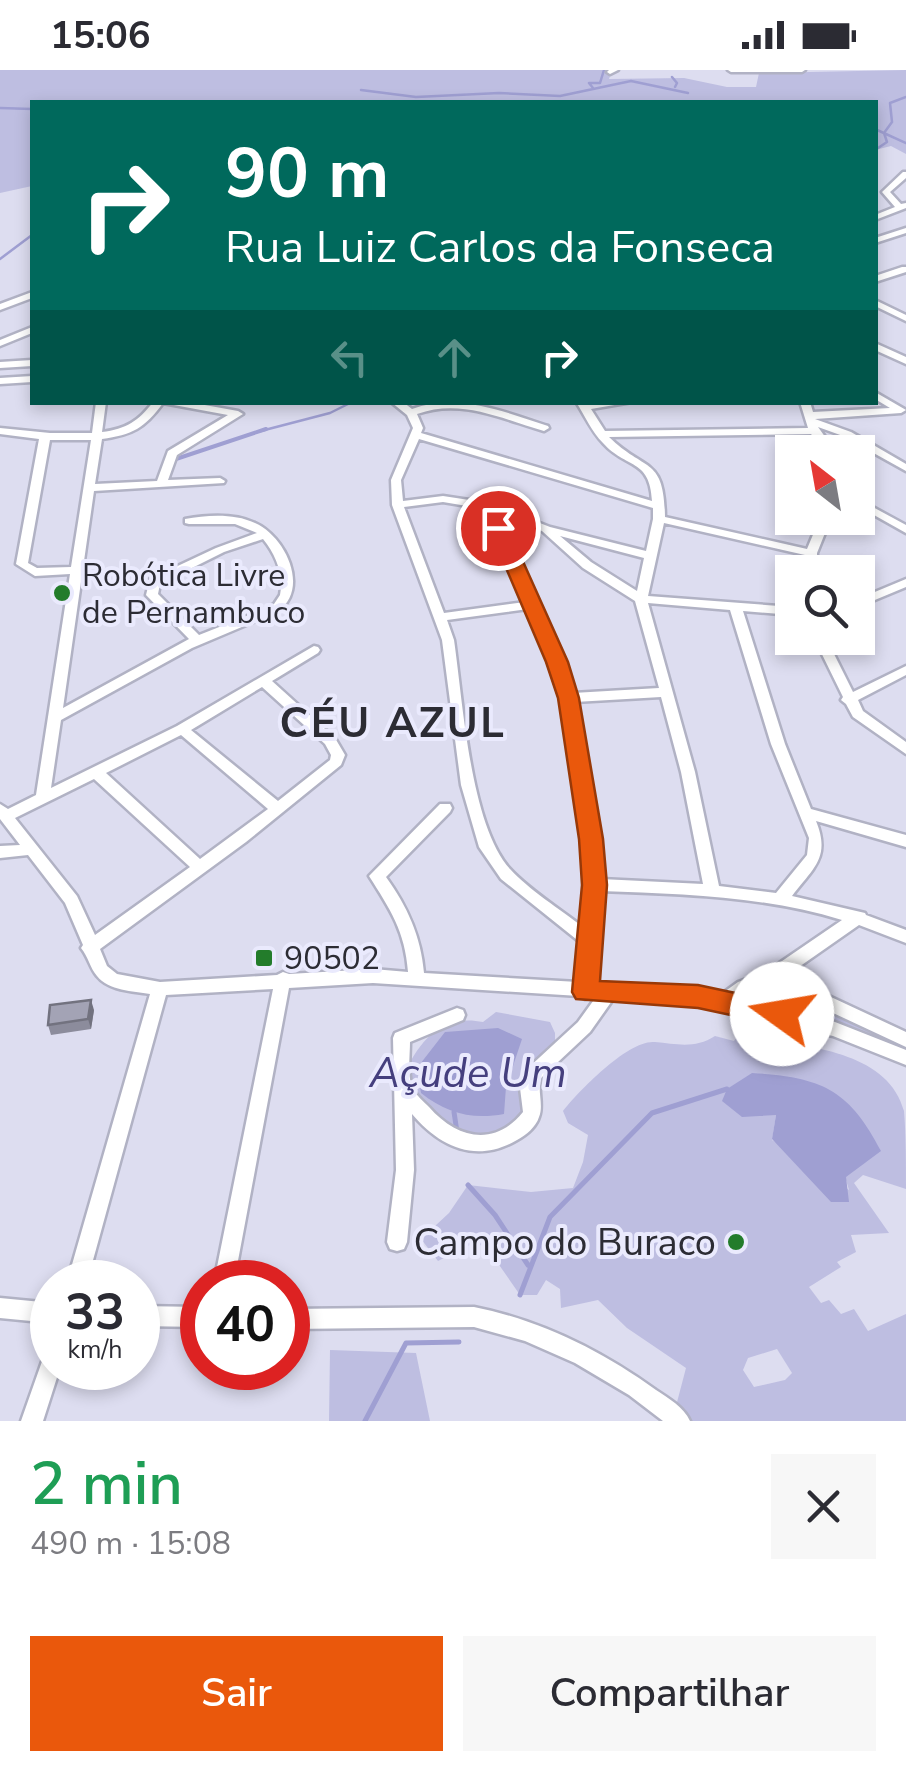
<!DOCTYPE html>
<html lang="pt">
<head>
<meta charset="utf-8">
<style>
  body { margin:0; font-family:"Nunito Sans",sans-serif; background:#f7f7f7; color:#2b2b33; height:100vh; display:flex; flex-direction:column; font-size:38px; white-space:nowrap }
  * { box-sizing:border-box; margin:0 }
  p { font-size:32px; color:#7c7c81 }
  .icon { flex:none; width:55px; height:55px; fill:none; stroke:currentColor; stroke-width:2; stroke-linecap:round; stroke-linejoin:round }
  .map { position:relative; height:1351px; overflow:hidden }
  .side { display:flex; flex-direction:column; background:#fff; flex:1 }
  .side>* { flex:none }
  .top-card { position:absolute; left:30px; top:30px; width:848px; height:305px; border-radius:0px; box-shadow:0 5px 15px #0003; background:#00695c; color:#fff; overflow:hidden }
  .needle { width:65px; rotate:329deg }
  .fabs { position:absolute; left:775px; top:365px; display:grid; gap:20px }
  .fabs a { display:grid; place-items:center; width:100px; height:100px; border-radius:0px; background:#fff; box-shadow:0 5px 15px #0003; font-size:50px }
  .speed { position:absolute; left:30px; top:1190px; display:flex; gap:20px; font-size:50px; font-weight:700; text-align:center }
  .speed>* { display:grid; place-content:center; width:130px; height:130px; border-radius:50%; background:#fff; box-shadow:0 5px 15px #0003; line-height:1 }
  .speed small { font-size:25px; font-weight:400 }
  .speed .limit { border:15px solid #d22; background:#fff; color:#111 }
  .pin { position:absolute; display:grid; place-items:center; width:85px; height:85px; color:#fff; margin:-42px; border:5px solid #fff; border-radius:50%; box-shadow:0 2px 10px #0007 }
  .me { position:absolute; width:110px; margin:-55px; rotate:283deg; stroke-linejoin:round; filter:drop-shadow(0 0 8px #0008) }
  .turn { display:flex; align-items:center; gap:35px; height:210px; padding:0 30px; font-size:45px }
  .turn .icon { width:130px; height:130px; stroke-width:2.5 }
  .turn b { display:block; font-size:70px; line-height:85px }
  .lanes { display:flex; align-items:center; height:95px; padding:0 30px; background:#0003; justify-content:center; gap:50px; direction:ltr }
  .lanes .off { opacity:.35 }
  .round { display:grid; place-items:center; flex:none; width:105px; height:105px; border-radius:0px; background:#f7f7f7 }
  .overview { display:flex; align-items:center; justify-content:space-between; height:170px; padding:0 30px }
  h1 { font-size:60px; font-weight:600; line-height:75px; color:#1e9e55 }
  .primary-button { display:flex; gap:20px; margin-top:auto; padding:20px 30px }
  .primary-button a { flex:1; height:115px; border-radius:0px; background:#ea580c; color:#fff; font-size:40px; font-weight:600; line-height:115px; text-align:center }
  .primary-button a+a { background:#f7f7f7; color:#2b2b33 }
  .status { display:flex; justify-content:space-between; align-items:center; height:70px; padding:0 50px; background:#fff; direction:ltr }
  .status svg { height:28px; fill:currentColor }
  .map>svg:first-child { display:block }
  .green { fill:#bebee1; fill-rule:evenodd }
  .water { fill:#9f9fd2 }
  .lines { fill:none; stroke-linecap:round; stroke-linejoin:round }
  .stream-far2 { stroke:#9f9fd2; stroke-width:2.5 }
  .stream-far1 { stroke:#9f9fd2; stroke-width:4 }
  .stream { stroke:#9f9fd2; stroke-width:5 }
  .minor-casing { stroke:#b1b2c4; stroke-width:5 }
  .minor { fill:#fff; fill-rule:evenodd }
  .wall { fill:#8c8c9c }
  .shaded-wall { fill:#72727f }
  .building { fill:#a3a3b5; stroke:#72727f; stroke-width:2.5 }
  .route { fill:#ea580c; stroke:#983908; stroke-width:2.5 }
  .poi-dot { fill:#237c2b; stroke:#eaeafd; stroke-width:4 }
  .labels { text-anchor:middle; stroke-width:8; stroke-linejoin:round; paint-order:stroke }
  .poi-label { font-size:32px; fill:#2c2c34; stroke:#eaeafd; text-anchor:start }
  .near-poi-label { font-size:38px; fill:#2c2c34; stroke:#eaeafd; text-anchor:end }
  .district-label { font-size:42px; font-weight:bold; letter-spacing:2.5px; fill:#2c2c34; stroke:#eaeafd }
  .near-water-label { font-size:42px; font-style:italic; fill:#453f7e; stroke:#eaeafd }
</style>
</head>
<body>
<div class="status"><b>15:06</b><svg viewBox="0 0 49 12"><path d="M0 12V9h3v3zM5 12V6h3v6zM10 12V3h3v9zM15 12V0h3v12zM26 1h20v11H26zM47 4h2v5h-2z"/></svg></div>
<div class="map">
<svg width="906" height="1351" viewBox="0 0 906 1351">
  <rect width="100%" height="100%" fill="#ddddf0"/>
  <!-- green -->
  <path class="green" d="M0 0H612L609 9 684 8 727 17H756L759 3 906 0V84L891 76 875 80V32H32V116L0 123Z
    M768 913 906 974V978L840 953 732 927Z
    M496 942 550 952 555 963V975C544 997 536 1026 522 1046 488 1097 418 1042 406 1000 422 967 445 944 483 952Z
    M715 966 734 971 738 966C792 975 887 976 904 1041 906 1065 906 1094 906 1119L863 1105 854 1113 889 1163 851 1165 856 1182 837 1192 841 1197 809 1217 821 1233 829 1230 841 1244 854 1239 868 1261 906 1244V1351H689L676 1336 686 1298 627 1258 598 1230 561 1238 560 1219 546 1210 537 1225H520L486 1176 472 1174 438 1191 421 1169 449 1143 468 1115 531 1122 573 1118 583 1092 588 1065 568 1053 563 1041C579 1021 629 969 655 972 677 974 695 979 715 966ZM776 1045 845 1107 849 1120 772 1070ZM777 1279 792 1303 785 1310 754 1317 743 1300 748 1288Z
    M330 1280 416 1283 430 1351H329Z"/>
  <!-- water -->
  <path class="water" d="M498 958 522 969 506 1017 504 1044C472 1050 446 1043 421 1023L417 998 445 962Z
    M752 1003C821 1007 849 1019 881 1081L846 1107 849 1132H831L772 1069 776 1045 742 1047 722 1031 727 1019Z"/>
  <g class="lines">
    <!-- stream-far2 -->
    <path class="stream-far2" d="M672 7 677 13 675 17
      M593 18 589 13H600L604 0
      M361 20 416 27 499 23 560 26 631 11 688 23
      M0 38 32 39
      M875 59 906 73
      M884 63 892 52 890 33 906 27
      M875 80 887 72 884 63
      M0 189 32 165
      M257 362 330 343 352 332"/>
    <!-- stream-far1 -->
    <path class="stream-far1" d="M176 389 266 359"/>
    <!-- stream -->
    <path class="stream" d="M454 1042 457 1062
      M468 1115 495 1145 528 1195
      M520 1225 550 1147 652 1043 727 1019
      M365 1351 406 1273 459 1272"/>
    <!-- minor casing -->
    <g class="minor-casing">
      <path id="minor" d="M609 0H618L610 4 607 2Z
        M728 0H805L802 2H731Z
        M903 102H906V108L890 122 901 134 906 133V138L875 150V145L895 137 882 122Z
        M906 158V163L875 173V168Z
        M902 197H906V202L875 212V206Z
        M32 222V228L0 240V234Z
        M875 230 906 245V251L875 236Z
        M32 257V263L0 276V270Z
        M875 273 906 287V294L875 280Z
        M32 290V296L0 298V292Z
        M32 306V312L0 314V308Z
        M875 322 906 340 901 343 815 349 851 362 906 394V401L843 366 818 357 836 382H826L811 364 609 367C646 403 664 386 665 447L807 479 820 448H831L817 483V502H805V485L664 453 648 526 792 537V545L743 541 785 674 811 739 906 765V777L816 751C831 788 813 798 792 826L865 843 866 845 906 860V873L859 855 786 906 906 962V977L771 914 750 922 739 930 835 952 906 980V995L833 966 698 934 614 928 590 962 541 1008C537 1021 544 1035 539 1047 536 1057 526 1065 517 1070 476 1094 440 1077 412 1044L414 1100 407 1172 404 1179 397 1181 390 1179 387 1172 396 1100 393 968 395 963 457 938 463 940 465 945 463 950 410 972C410 985 407 1008 413 1019 416 1025 424 1032 429 1037 456 1068 494 1078 523 1042L520 1018 527 999 578 952 596 927 585 929 579 926 373 913 289 918 234 1212H214L273 919 166 925 87 1212H67L150 924C133 921 109 921 97 906 90 898 88 886 81 878L83 875 65 833 28 785 0 788V776L20 775 0 749V734L8 739 36 725 70 504 35 506 16 494 39 369 0 364V358L50 363H92L96 332H106L102 362C126 359 139 351 153 332H188L238 341 243 344 177 385 168 410 220 408 225 411 224 413 94 421 63 638 189 569 146 525 150 509 216 478 257 463 235 454H189L185 453V449C207 445 234 443 255 453 285 466 311 519 277 542L192 578 61 650 51 718 177 656 314 576 318 577 320 580 318 583 272 611 335 668 345 685 341 695 246 772 100 879 107 896 117 904 160 912 277 905 283 902 289 904 373 899 408 902C405 861 390 839 369 806L440 734H450L452 738 450 742 386 807C407 836 421 866 424 903L578 912 581 873 501 809 479 777 461 715 442 570 392 435 391 410 413 358 407 345 391 332H403L412 339C458 322 504 342 548 356L549 358 544 361C502 349 461 328 417 344L423 358 421 363 652 431C650 388 626 399 603 373 592 362 585 346 576 332H632L591 339 605 361 808 358 800 332H810L813 342 890 338 875 329ZM163 333 228 345 168 381 157 411 95 414 102 369C132 365 145 358 163 333ZM419 369 653 438V449L646 481 550 457 489 433 443 426 403 431 401 410ZM50 370H91L71 497 37 498 28 493ZM443 432 485 439 525 532 444 543 404 437ZM498 444 542 461 583 498 635 531 659 618 573 623 563 592ZM560 466 644 488 637 521 591 492ZM263 469C276 485 284 505 280 525L274 534 262 540 199 565 158 524 160 514 224 482ZM648 533 730 540 771 674 809 768 807 785 776 823 719 816 695 702ZM528 539 551 592 561 628 584 769 586 815 583 857C561 840 528 819 510 799 470 755 463 631 454 570L447 550ZM262 617 325 674 331 685 330 690 278 731 191 660ZM661 627 681 702 703 814 601 809 598 769 575 632ZM181 665 268 739 200 789 106 703ZM94 709 190 797 95 865 77 826 15 748ZM601 821C682 824 764 826 842 850L766 902 738 912 720 925 698 920 594 913 597 878 600 873 597 868Z
        M858 429 906 455V463L858 436Z
        M906 509V517L858 537V529Z
        M814 568H826L853 622 906 596V605L858 630 863 641 906 672V684L853 647 846 634 841 630 843 627Z
        M0 1228 52 1233V1253L0 1248Z
        M138 1236 202 1237V1257L138 1256Z
        M474 1237C540 1250 602 1281 656 1320 668 1328 684 1337 690 1351H663L629 1325 575 1293 525 1271 474 1257 288 1259V1239Z
        M52 1280V1298H60L43 1351H21L45 1283Z"/>
    </g>
    <!-- minor -->
    <use href="#minor" class="minor"/>
  </g>
  <!-- wall -->
  <path class="wall" d="M94 940 91 959 51 965 48 955Z"/>
  <!-- shaded-wall -->
  <path class="shaded-wall" d="M91 930 94 940 91 959 88 949Z"/>
  <!-- building -->
  <path class="building" d="M91 930 88 949 48 955 50 935Z"/>
  <!-- route -->
  <path class="route" d="M498 452 508 458 568 592 579 628 603 769 607 815 600 911 698 915 782 933 792 936 796 944 792 953 782 956 698 938 576 929 572 922 582 815 579 769 558 628 546 592 489 458Z"/>
  <!-- markers -->
  <g class="poi-dot">
    <circle cx="62" cy="523" r="10"/>
    <rect x="254" y="878" width="20" height="20" rx="5"/>
    <circle cx="736" cy="1172" r="10"/>
  </g>
  <g class="labels">
    <!-- poi labels -->
    <g class="poi-label">
      <text x="82" y="516">Robótica Livre<tspan x="82" dy="37">de Pernambuco</tspan></text>
      <text x="284" y="899">90502</text>
    </g>
    <!-- near-poi labels -->
    <g class="near-poi-label">
      <text x="716" y="1185">Campo do Buraco</text>
    </g>
    <!-- district labels -->
    <g class="district-label">
      <text x="393" y="667">CÉU AZUL</text>
    </g>
    <!-- near-water labels -->
    <g class="near-water-label">
      <text x="468" y="1017">Açude Um</text>
    </g>
  </g>
</svg>
<div class="fabs">
<a><svg class="needle" viewBox="-14 -14 28 28"><path d="M0-13l5 13h-10z" fill="#e53935"/><path d="M0 13l5-13h-10z" fill="#7c7c81"/></svg></a>
<a><svg class="icon" aria-label="search" viewBox="0 0 24 24"><circle cx="10" cy="10" r="6"/><path d="M15 15l6 6"/></svg></a>
</div>
<div class="speed"><div>33<small>km/h</small></div><div class="limit">40</div></div>
<div class="pin" style="left:498px;top:458px;background:#d93025"><svg class="icon" aria-label="arrive" viewBox="0 0 24 24"><path d="M6 21V4h12l-3 4 3 4H6"/></svg></div>
<svg class="me" style="left:782px;top:944px" viewBox="-20 -20 40 40"><circle r="19" fill="#fff"/><path d="M0-13L10 11 0 6-10 11z" fill="#ea580c"/></svg>
<div class="top-card">
<div class="turn"><svg class="icon" aria-label="right" viewBox="0 0 24 24"><path d="M7 20v-9h11M14 6l5 5-5 5"/></svg><div><b>90 m</b>Rua Luiz Carlos da Fonseca</div></div>
<div class="lanes"><svg class="icon off" aria-label="left" viewBox="0 0 24 24"><path d="M17 20v-9H6M10 6l-5 5 5 5"/></svg><svg class="icon off" aria-label="ahead" viewBox="0 0 24 24"><path d="M12 20V5M6 11l6-6 6 6"/></svg><svg class="icon" aria-label="right" viewBox="0 0 24 24"><path d="M7 20v-9h11M14 6l5 5-5 5"/></svg></div>
</div>
</div>
<section class="side">
<div class="overview"><div><h1>2 min</h1><p>490 m · 15:08</p></div><a class="round"><svg class="icon" aria-label="close" viewBox="0 0 24 24"><path d="M6 6l12 12M18 6L6 18"/></svg></a></div>
<div class="primary-button"><a>Sair</a><a>Compartilhar</a></div>
</section>
</body>
</html>
